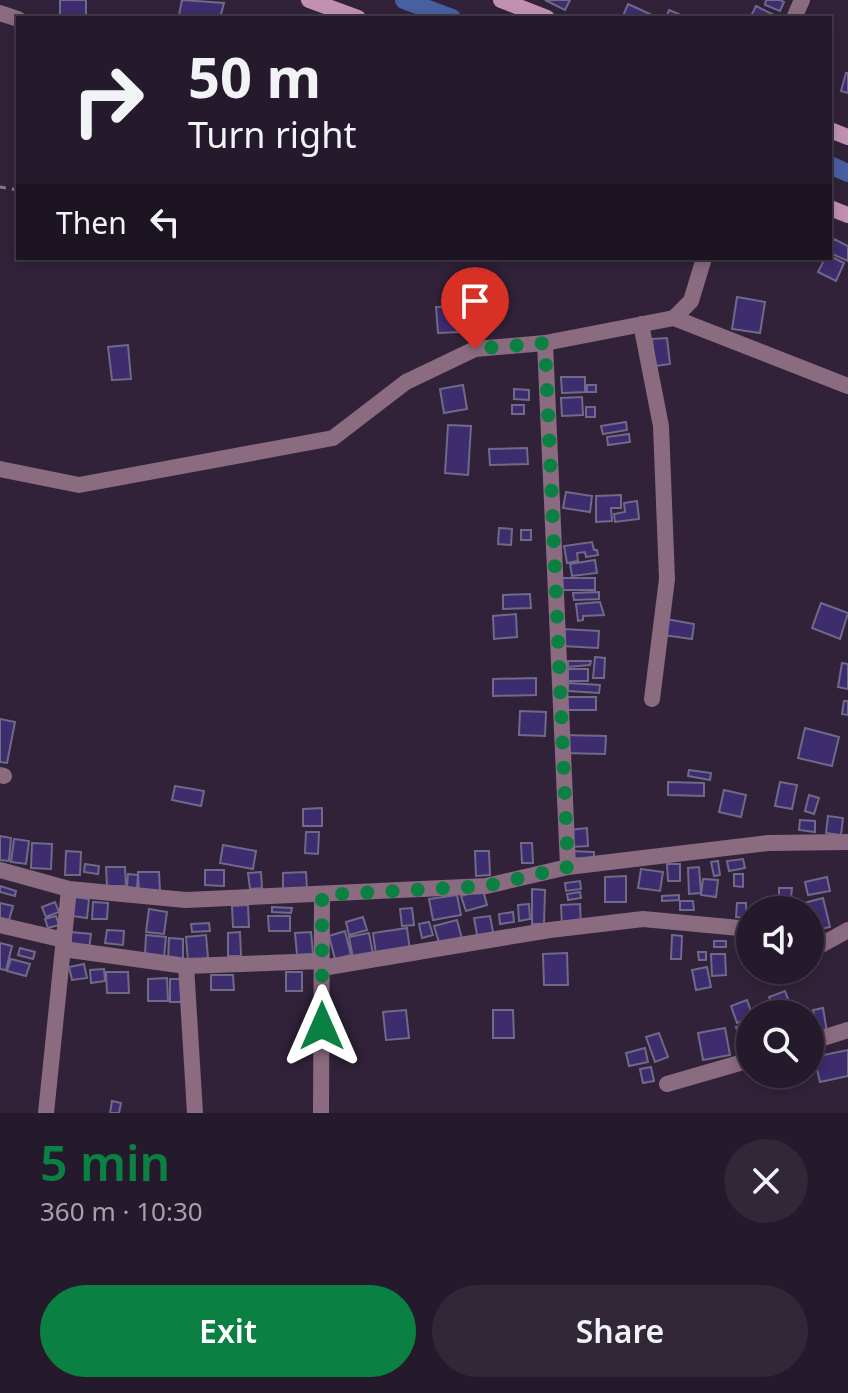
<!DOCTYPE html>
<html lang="en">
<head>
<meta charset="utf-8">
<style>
  body { margin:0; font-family:"Noto Sans",sans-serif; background:#312737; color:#f1f3f6; height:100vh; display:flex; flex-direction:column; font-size:30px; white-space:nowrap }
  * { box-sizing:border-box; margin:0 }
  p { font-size:26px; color:#a3a1a9 }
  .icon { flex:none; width:44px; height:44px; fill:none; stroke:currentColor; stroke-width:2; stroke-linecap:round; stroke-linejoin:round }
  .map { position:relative; height:1113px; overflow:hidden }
  .drawer { display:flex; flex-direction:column; background:#251a2b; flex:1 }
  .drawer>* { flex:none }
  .guide { position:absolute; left:16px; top:16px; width:816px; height:244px; border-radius:0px; box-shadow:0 4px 12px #0003,0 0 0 2px #423847; background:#251a2b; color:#f1f3f6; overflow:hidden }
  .tools { position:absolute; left:736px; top:896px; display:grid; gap:16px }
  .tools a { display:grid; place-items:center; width:88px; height:88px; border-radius:50%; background:#251a2b; box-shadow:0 4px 12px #0003,0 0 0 2px #423847; font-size:40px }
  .pin { position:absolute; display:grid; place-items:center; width:68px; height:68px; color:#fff; margin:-82px -34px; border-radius:50% 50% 50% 0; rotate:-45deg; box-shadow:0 0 8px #0007 }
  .pin .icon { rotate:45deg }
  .me { position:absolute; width:88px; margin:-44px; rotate:0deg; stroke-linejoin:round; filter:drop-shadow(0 0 6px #0008) }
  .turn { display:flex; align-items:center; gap:28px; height:168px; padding:0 40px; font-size:36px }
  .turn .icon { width:104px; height:104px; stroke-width:2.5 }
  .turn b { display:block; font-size:56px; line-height:68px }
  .then { display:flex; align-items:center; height:76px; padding:0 40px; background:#0003; gap:16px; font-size:30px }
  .round { display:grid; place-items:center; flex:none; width:84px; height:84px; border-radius:42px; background:#312737 }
  .overview { display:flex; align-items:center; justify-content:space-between; height:136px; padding:0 40px }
  h1 { font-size:48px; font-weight:600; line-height:60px; color:#0b8043 }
  .cta { display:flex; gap:16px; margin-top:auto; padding:16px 40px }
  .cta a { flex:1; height:92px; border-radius:48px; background:#0b8043; color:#fff; font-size:32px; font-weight:600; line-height:92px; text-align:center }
  .cta a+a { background:#312737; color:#f1f3f6 }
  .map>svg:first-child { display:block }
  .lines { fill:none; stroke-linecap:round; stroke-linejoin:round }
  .canal { stroke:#485fa1; stroke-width:18 }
  .building { fill:#3d2c6e; stroke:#6e6a88; stroke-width:2 }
  .path { stroke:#85788c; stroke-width:3; stroke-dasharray:6 6; stroke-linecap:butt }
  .minor { stroke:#8a6b80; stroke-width:16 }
  .secondary { stroke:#c190b2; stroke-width:16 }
  .route { stroke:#0b8043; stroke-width:14; stroke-dasharray:0 25.2 }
</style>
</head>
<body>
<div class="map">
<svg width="848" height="1113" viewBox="0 0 848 1113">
  <rect width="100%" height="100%" fill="#312239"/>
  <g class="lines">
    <!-- canal -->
    <path class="canal" d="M404 0 452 18
      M830 165 848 173"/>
  </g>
  <!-- building -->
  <path class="building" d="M60 0H86V18H60Z
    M182 0 224 3 220 18H189L179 15Z
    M545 0H570L565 10Z
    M766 0H780L784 2 780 11 765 5Z
    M628 4 650 14 648 18H622Z
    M756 6 774 15 773 18H750Z
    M669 10 688 18H666Z
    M846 73H848V93L841 91Z
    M834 239 848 246V261L830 253Z
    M830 256 844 263 836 281 818 272 825 258Z
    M737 297 765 302 760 333 732 329Z
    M458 306 460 332 438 333 436 307Z
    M667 338 670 364 655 366 652 339Z
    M128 345 131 379 112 380 108 347Z
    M561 377H585V392L562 393Z
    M463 385 467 409 444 413 440 389Z
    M587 385H596V392H587Z
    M514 389 529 390V400L514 399Z
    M582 397 583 415 562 416 561 398Z
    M512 405H524V414H512Z
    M586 407H595V417H586Z
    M626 422 627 430 603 434 601 426Z
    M448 425 471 426 468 475 445 473Z
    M629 434 630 442 608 445 607 437Z
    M527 448 528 464 490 465 489 449Z
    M566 492 592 496 590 512 563 508Z
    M621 495V508H611L612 521 596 522V496Z
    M637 501 639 519 615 522 614 514 625 512 624 503Z
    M499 528 512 529 511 545 498 544Z
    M521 530H531V540H521Z
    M592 542 594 550H597L598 555 586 557 585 552 577 553 578 561 567 563 564 546Z
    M595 560 597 573 572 576 570 564Z
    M562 578H595V590H562Z
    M599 592V599L574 600 573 593Z
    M530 594 531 608 503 609V595Z
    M600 602 604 615 583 616V620L578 621 576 604Z
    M821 603 848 613 840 639 812 628Z
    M516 614 517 637 494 639 493 616Z
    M666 619 694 624 692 639 663 635Z
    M563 629 599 631 598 648 562 646Z
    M595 657 605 658 604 678H593Z
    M568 661H591L590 665 568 667Z
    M842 663 848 664V689L838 687Z
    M568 669H588V681H568Z
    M536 678V695L493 696V679Z
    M568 683 600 685 599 693 568 691Z
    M566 697H596V710H565Z
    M844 701H848V715L842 714Z
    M520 711 546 712 545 736 519 735Z
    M0 719 15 722 7 763 0 762Z
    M805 728 839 737 832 766 798 758Z
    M563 735 606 736 605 754 563 753Z
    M689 770 711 773 710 780 688 776Z
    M668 782 704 783V796L668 795Z
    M780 782 797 785 792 809 775 806Z
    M175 786 204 791 201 806 172 800Z
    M724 790 746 795 741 817 719 812Z
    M809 795 819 798 814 814 805 811Z
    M322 808V826H303V809Z
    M828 816 843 818 841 835 826 833Z
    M800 820 815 821V832L799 830Z
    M587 828 588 846 570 847 569 830Z
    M306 832H319L318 854 305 853Z
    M0 836 11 838 9 861 0 860Z
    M14 839 29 841 26 864 11 862Z
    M32 843 52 844 51 869 31 868Z
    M521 843H532L533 863H522Z
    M223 845 256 851 253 869 220 863Z
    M66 851 81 852 80 875H65Z
    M475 851H489L490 875 476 876Z
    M569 851 594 852V859L569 858Z
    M743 859 745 868 729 871 727 861Z
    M718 861 720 875 714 876 711 862Z
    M85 864 99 866 98 874 84 872Z
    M667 864H680V881H668Z
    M106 867H125L126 886H107Z
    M699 867 701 893 689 894 688 868Z
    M641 869 663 872 660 891 638 888Z
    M205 870H224V886L205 885Z
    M138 872H159L160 891 139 892Z
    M261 872 262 888 250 889 248 873Z
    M306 872 307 889H283V873Z
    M128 874 138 875 137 888 127 887Z
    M734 874H743V887L734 886Z
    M626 876V902H605V877Z
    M827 877 830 891 808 895 805 882Z
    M703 879 718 880 716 897 701 895Z
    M580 881 581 889 566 891 565 883Z
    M0 886 16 891 15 896 0 892Z
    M779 888H792L791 897H779Z
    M532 889 545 890 544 924H532Z
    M483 890 487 905 466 911 461 896Z
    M580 892 581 898 568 900 567 894Z
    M457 895 461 915 433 920 429 899Z
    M679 895V900L662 901V896Z
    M74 897 89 899 87 918 72 916Z
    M823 898 830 927 811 931 810 910H806L804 903Z
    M789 899V910H778L777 900Z
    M680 901H693L694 910H680Z
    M55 902 59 912 46 917 42 907Z
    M93 902 108 903 107 919H92Z
    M0 903 13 906 9 920 0 918Z
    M737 903H746V918L736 917Z
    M529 904 530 919 519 921 518 905Z
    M580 904 581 925 562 926 561 905Z
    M248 905 249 927H233L232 906Z
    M272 907 292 908 291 913 272 912Z
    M412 908 414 925 402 926 400 909Z
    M149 909 167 912 164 934 146 932Z
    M513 912 514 922 500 924 499 914Z
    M56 916 59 925 48 928 45 919Z
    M268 916H290V931H269Z
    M490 916 494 937 478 940 474 918Z
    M363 917 367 930 349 935 346 922Z
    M457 920 462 939 440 946 434 926Z
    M429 922 433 935 422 938 419 924Z
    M209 923 210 931 192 932 191 924Z
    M407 928 410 951 376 955 373 933Z
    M107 930 124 931 123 945 105 943Z
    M345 931 351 955 335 959 329 936Z
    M71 932 91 934 89 949 69 947Z
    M240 932 241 956H228V933Z
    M311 932 313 954 297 955 295 933Z
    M369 933 373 954 353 958 349 937Z
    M146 935 166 937 164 957 145 955Z
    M206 935 208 958 188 961 186 937Z
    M672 935 682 936 681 959H671Z
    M169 938 183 939V961H168Z
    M714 941H726V947H714Z
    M0 943 12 946 6 970 0 969Z
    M20 948 35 952 33 959 18 955Z
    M698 952H706V960H699Z
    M567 953 568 985H544L543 954Z
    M711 954H725L726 975 712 976Z
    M11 959 30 964 26 976 7 971Z
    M84 964 87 978 72 980 69 967Z
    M707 967 711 987 696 990 692 970Z
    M104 969 105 981 91 983 90 970Z
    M106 972H128L129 993H107Z
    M286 972H302V991H286Z
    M211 975H233L234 990H211Z
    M167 978 168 1001H148V979Z
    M170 979H184V1002H170Z
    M785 991 794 1014H776L769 997Z
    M747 1000 752 1014 750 1018 737 1023 731 1006Z
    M823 1008 827 1032 818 1034 813 1010Z
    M406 1010 409 1038 386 1040 383 1012Z
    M493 1010H513L514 1038H493Z
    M750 1023V1037L740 1040 736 1027Z
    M725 1028 730 1055 703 1060 698 1033Z
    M659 1033 668 1057 655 1062 646 1037Z
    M645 1048 648 1062 629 1066 626 1053Z
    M848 1050V1076L820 1082 814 1057Z
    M651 1067 654 1081 643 1083 640 1069Z
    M112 1101 121 1103 119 1113H110Z"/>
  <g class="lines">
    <!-- path -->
    <path class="path" d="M0 187 18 190"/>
    <!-- minor -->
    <path class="minor" d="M0 13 18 19
      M794 18 802 0
      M674 318 848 386
      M641 324 661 426 667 579 652 699
      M0 469 79 485 333 438 406 382 475 349 545 343
      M0 775 4 776
      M568 867 545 343 674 318 691 301 704 258
      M0 870 69 889 186 900 486 886 568 867 768 843 848 842
      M0 925 64 940
      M63 949 186 966 322 961
      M810 951 848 930
      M186 966 195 1113
      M322 968 550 930 643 919 750 929
      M771 970V973L777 970
      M810 1042 848 1030
      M667 1084 750 1060
      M46 1113 69 889
      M321 1113 322 895"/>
    <!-- secondary -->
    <path class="secondary" d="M309 0 358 18
      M501 0 547 18
      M830 130 848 137
      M830 208 848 215"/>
  </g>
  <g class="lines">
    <!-- route -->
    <path class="route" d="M322 1026V895L486 886 568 867 545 343 475 349"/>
  </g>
</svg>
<div class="tools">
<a><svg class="icon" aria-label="sound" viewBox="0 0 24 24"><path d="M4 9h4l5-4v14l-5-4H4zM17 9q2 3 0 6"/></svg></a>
<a><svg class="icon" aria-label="search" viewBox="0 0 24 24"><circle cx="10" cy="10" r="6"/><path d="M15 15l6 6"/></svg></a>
</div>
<div class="pin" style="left:475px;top:349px;background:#d93025"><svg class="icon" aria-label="arrive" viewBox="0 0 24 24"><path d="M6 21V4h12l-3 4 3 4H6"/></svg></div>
<svg class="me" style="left:322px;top:1026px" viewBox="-20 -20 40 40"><path d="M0-17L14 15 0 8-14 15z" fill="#0b8043" stroke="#fff" stroke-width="4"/></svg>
<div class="guide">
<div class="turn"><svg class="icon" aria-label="right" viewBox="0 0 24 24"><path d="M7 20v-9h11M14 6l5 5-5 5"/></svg><div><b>50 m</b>Turn right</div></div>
<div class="then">Then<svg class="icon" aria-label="left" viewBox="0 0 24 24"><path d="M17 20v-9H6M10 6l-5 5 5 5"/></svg></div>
</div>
</div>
<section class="drawer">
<div class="overview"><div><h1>5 min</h1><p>360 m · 10:30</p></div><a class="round"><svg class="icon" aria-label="close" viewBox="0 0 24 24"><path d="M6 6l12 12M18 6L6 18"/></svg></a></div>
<div class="cta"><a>Exit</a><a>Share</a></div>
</section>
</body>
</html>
